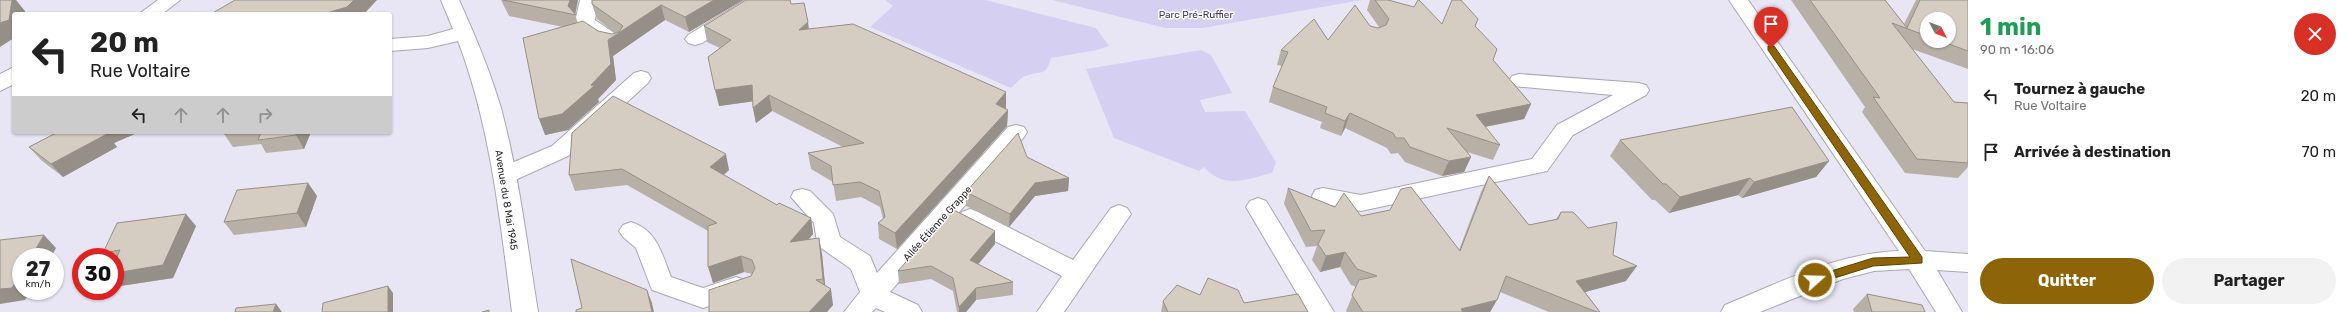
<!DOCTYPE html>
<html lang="fr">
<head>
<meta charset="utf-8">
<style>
  body { margin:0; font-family:Rubik,sans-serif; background:#f2f2f2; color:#222; height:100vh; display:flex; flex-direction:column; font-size:15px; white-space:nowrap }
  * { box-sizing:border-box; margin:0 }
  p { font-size:13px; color:#767676 }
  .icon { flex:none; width:22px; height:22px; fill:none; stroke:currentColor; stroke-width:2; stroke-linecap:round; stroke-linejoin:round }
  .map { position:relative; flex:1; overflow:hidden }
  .drawer { display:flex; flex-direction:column; background:#fff; width:380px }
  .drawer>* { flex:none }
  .top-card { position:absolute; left:12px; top:12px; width:380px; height:122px; border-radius:4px; box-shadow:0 1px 3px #0004; background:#fff; color:#222; overflow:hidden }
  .needle { width:26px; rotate:131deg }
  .fabs { position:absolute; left:1920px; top:12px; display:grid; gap:8px }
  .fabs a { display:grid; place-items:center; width:36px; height:36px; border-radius:50%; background:#fff; box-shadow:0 1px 3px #0004; font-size:20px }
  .speed { position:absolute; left:12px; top:248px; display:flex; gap:8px; font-size:20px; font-weight:700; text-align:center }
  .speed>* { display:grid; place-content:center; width:52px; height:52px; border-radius:50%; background:#fff; box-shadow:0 1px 3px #0004; line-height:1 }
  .speed small { font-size:10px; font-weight:400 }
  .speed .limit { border:6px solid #d22; background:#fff; color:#111 }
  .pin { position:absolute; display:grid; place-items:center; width:34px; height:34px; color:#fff; margin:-41px -17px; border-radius:50% 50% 50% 0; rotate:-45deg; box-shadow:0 0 4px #0007 }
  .pin .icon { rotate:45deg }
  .me { position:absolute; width:44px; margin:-22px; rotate:70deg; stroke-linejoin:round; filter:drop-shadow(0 0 3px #0008) }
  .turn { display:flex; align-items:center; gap:14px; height:84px; padding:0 12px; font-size:18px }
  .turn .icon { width:52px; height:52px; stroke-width:2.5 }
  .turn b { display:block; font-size:28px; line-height:34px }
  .lanes { display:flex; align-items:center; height:38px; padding:0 12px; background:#0003; justify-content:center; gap:20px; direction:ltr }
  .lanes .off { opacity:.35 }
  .round { display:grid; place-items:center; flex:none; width:42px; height:42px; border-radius:21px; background:#f2f2f2 }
  .summary { display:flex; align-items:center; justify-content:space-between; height:68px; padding:0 12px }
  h1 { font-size:24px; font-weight:700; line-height:30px; color:#1e9e55 }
  .action { display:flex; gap:8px; margin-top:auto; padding:8px 12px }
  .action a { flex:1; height:46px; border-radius:24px; background:#8d6407; color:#fff; font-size:16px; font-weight:700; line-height:46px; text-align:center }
  .action a+a { background:#f2f2f2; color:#222 }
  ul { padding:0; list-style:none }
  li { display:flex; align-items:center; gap:12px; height:56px; padding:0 12px }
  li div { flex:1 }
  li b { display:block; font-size:15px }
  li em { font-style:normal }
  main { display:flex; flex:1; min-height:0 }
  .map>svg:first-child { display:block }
  .green { fill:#d5d0f1 }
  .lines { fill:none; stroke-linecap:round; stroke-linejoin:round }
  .pedestrian-casing { stroke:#aaa8b4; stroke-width:2 }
  .minor-casing { stroke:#aaa8b4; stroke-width:2 }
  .pedestrian { fill:#fff; fill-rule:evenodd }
  .minor { fill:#fff; fill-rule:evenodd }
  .wall { fill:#b7b0a6; fill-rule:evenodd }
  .shaded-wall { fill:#959087 }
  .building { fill:#d5cdc1; stroke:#959087 }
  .route { fill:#8d6407; stroke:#5c4105 }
  .labels { text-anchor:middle; stroke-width:3; stroke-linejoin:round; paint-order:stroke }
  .park-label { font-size:10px; fill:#463672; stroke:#fff }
  .street-label { font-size:10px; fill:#201f24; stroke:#fff }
</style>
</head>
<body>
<main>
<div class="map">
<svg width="1968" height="312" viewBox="0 0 1968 312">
  <rect width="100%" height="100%" fill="#e8e6f4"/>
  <!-- green -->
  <path class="green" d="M885 0H985L1096 28 1109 46 1097 50 1051 58C1046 77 1042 70 1026 76 1021 77 1016 84 1011 88L870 27 893 6Z
    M1052 0H1362L1203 28H1165Z
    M1201 50 1211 55 1232 93 1200 100 1205 112 1245 111 1276 162 1272 173C1247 179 1224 190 1204 167L1199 171 1114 138 1086 69Z"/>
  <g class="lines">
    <!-- pedestrian casing -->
    <g class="pedestrian-casing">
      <path id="pedestrian" d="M158 0H180L162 14H139Z
        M580 0H598L595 20 620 37 623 41 620 45C604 50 584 35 575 22Z
        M745 0H767L765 4 702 43 695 45 688 43 685 39 688 35Z
        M641 71 648 73 651 78 648 83 568 156 513 181 505 183 497 181 494 175 497 169 552 146 634 73Z
        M1519 74 1639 83 1646 85 1649 90 1646 95 1573 135 1547 171 1361 211 1315 202 1312 196 1315 190 1323 188 1361 195 1532 159 1557 125 1613 95 1512 86 1509 81 1512 76Z
        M1016 125 1024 127 1027 132 1024 137 890 292 918 305 922 312H885L876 308 872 312H844L860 292 851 269 821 248 817 242 814 223 791 197 794 191 802 189 810 191 833 214 840 237 870 256 877 273 1008 127Z
        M1258 198 1266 201 1334 312H1308L1246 207 1250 201Z
        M1119 205 1127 208 1131 214 1064 312H1037L1062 276 962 224 958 218 962 212 970 209 978 212 1073 260 1111 208Z
        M631 222C657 230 662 254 671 277L703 288 736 277 745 280 748 287 745 294 703 308 652 290 636 248 623 237 619 231 623 225Z"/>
    </g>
    <!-- minor casing -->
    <g class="minor-casing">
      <path id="minor" d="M441 0H459C475 35 490 71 501 108 519 175 527 244 538 312H512C500 220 491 128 458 41L428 48 390 51V39L428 36 453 29Z
        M1729 0H1748L1925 251 1968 254V272L1937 270 1962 312H1936L1909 269 1874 271 1843 279 1760 312H1721L1725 305C1781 282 1837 253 1899 251Z
        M14 67V84L0 91V74Z"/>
    </g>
    <!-- pedestrian -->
    <use href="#pedestrian" class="pedestrian"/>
    <!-- minor -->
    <use href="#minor" class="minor"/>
  </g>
  <!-- wall -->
  <path class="wall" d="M501 0H578L575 15 578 23 598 31 612 34 615 33 597 19 592 4V0H743L689 32 665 20 613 56 616 80 598 99 599 102 568 130 545 135 563 27 509 16Z
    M1370 0H1388L1442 24 1478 19 1475 27 1493 60 1531 104 1524 119 1485 127 1500 145 1493 160 1467 152 1471 157 1464 172 1442 176 1405 162 1398 153 1391 154 1387 148 1345 128 1341 136 1320 128 1322 122 1269 102 1273 87 1282 66 1277 65 1281 50 1328 40 1370 26 1378 28 1379 27 1367 10Z
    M1791 0H1885L1904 24 1916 0H1968V69L1912 49 1954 102 1968 103V167L1958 178 1905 173 1862 112 1865 107ZM1927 19 1949 41H1927Z
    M791 4 809 29 1006 92V108L1005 109 1008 110 1007 126 897 249 879 239 878 223 883 219 880 207 861 197 836 201 833 182 811 169 808 153 843 147 772 111 756 123 753 108V101L719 106 720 48 707 42 704 26Z
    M58 132H138L137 133 114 143 117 147 63 177 41 160 29 147Z
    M225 132H311L304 149 266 153 261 144 233 147 224 134Z
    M572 133 729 170 724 175 777 205 811 218 813 234 808 240 819 238 822 254 825 286 833 305 827 312H709L751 276 752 274 744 272 713 283 708 231 627 185 575 191 569 175Z
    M1620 140 1829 161 1816 177 1742 198 1738 195 1669 213 1655 200H1652L1610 156Z
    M1027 157 1069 178 1068 191 1035 196 1009 227 966 206V192Z
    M1489 176 1529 225 1556 219 1561 212 1613 255 1626 281 1585 292 1600 312H1549L1500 292 1497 300 1490 312H1347L1346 311 1356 287 1351 285 1340 267 1320 272 1312 260 1317 246 1306 247 1284 204 1288 188 1335 207 1459 250 1481 192Z
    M308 183 317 196 306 227 234 235 224 222Z
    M196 226 173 278 120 286 115 280V257H106L103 253Z
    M995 231V244L978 264 1013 282V295L976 300 966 312H957L953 291 931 279 899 284 898 271Z
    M1867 294 1925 312H1854L1853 309Z
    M1200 295 1244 303 1308 312H1161L1163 301Z"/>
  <!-- shaded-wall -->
  <path class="shaded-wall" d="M12 0H16L25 11V14H14V38L0 47V23Z
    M354 0H377L364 14H323Z
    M570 0H578L575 15 568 6Z
    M714 0H743L689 32 685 17Z
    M661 5 665 20 613 56 616 80 598 99 599 102 568 130 545 135 539 119 608 40Z
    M808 22 810 38 799 30Z
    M752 85 756 101 719 106 715 90Z
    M1006 92V108L995 120 996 104Z
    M769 95 772 111 756 123 753 108Z
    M1531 104 1524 119 1469 130 1476 115Z
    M1008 110 1007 126 897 249 895 233Z
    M1350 113 1345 128 1341 136 1345 121Z
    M105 132H138L137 133 114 143 117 147 63 177 51 164Z
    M297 132H311L304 149 296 135Z
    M726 154 729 170 714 183 710 167Z
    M1471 157 1464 172 1442 176 1449 161Z
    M1829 161 1816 177 1742 198 1754 182Z
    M1069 178 1068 191 1035 196 1009 227 1010 214 1035 183Z
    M1750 178 1738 195 1669 213 1680 197Z
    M308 183 317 196 306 227 297 213Z
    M186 214 196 226 173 278 120 286 115 280V273Z
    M811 218 813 234 793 258 790 242Z
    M995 231V244L971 273 970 260Z
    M44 235 56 248 51 257H31Z
    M819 238 822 254 826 294 831 289 833 305 827 312H809L826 294 823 279Z
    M1345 252 1340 267 1320 272 1326 256Z
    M741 256 744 272 713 283 708 267Z
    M1637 266 1626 281 1567 297 1576 281Z
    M21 273V291H31L25 300 0 304V289Z
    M388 286 393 293V312H388Z
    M976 288V300L966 312H959V307Z
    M647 290 652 303 654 312H652Z
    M1497 300 1490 312H1459L1461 309Z
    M276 304 282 312H273Z"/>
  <!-- building -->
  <path class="building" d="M0 0H12L9 20 0 23Z
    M235 0H354L347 7 323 14H211Z
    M503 0H570L568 6 576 15Z
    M592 0H714L685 17 661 5 608 40 611 64 591 85 594 86 562 114 539 119 523 38 583 21 598 31 612 34 619 32 623 26 592 4Z
    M746 0H790L791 4 804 3 808 22 799 30 853 24 1006 92 996 104 1008 110 895 233 878 223 885 217 879 191 860 182 833 185 831 166 808 153 864 143 769 95 753 108 752 85 715 90 708 57 731 40 704 26Z
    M1375 0H1388L1414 7 1418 0H1419L1442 24 1452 0H1461L1478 19 1475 26 1497 49 1493 60 1531 104 1476 115 1500 145 1447 128 1471 157 1449 161 1410 147 1404 138H1396L1393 133 1350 113 1345 121 1325 113 1327 107 1273 87 1288 52 1281 50 1314 19 1328 40 1355 5 1370 26 1378 28 1386 25 1389 19Z
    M1810 0H1885L1907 28 1920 0H1968V51L1941 41H1949V19H1927V36L1892 23 1954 102 1968 103V163L1917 159 1873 97 1880 98Z
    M613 96 726 154 710 167 777 205 779 203 811 218 790 242 819 238 823 279 816 280 831 289 809 312H709V290L751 276 755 268 752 260 741 256 708 267V226L717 223 622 169 569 175 572 133Z
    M1792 107 1829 161 1754 182 1750 178 1680 197 1666 184H1663L1620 140Z
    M58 132H105L107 134 51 164 29 147Z
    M225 132H243L224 134Z
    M261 132H297L296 135 258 140Z
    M1018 133 1027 157 1069 178 1035 183 1010 214 966 192Z
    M1489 176 1529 225 1558 219 1561 212H1573L1588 228 1617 222 1613 255 1637 266 1576 281 1600 312H1597L1506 276 1497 300 1461 309 1463 312H1363L1352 295 1359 280 1377 276 1357 269 1345 252 1326 256 1318 244 1325 230 1311 231 1288 188 1335 207 1344 193 1361 216 1390 210 1401 189 1411 187 1460 251Z
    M308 183 297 213 224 222 237 190Z
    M952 209 995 231 970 260 1013 282 976 288 959 307 953 278 931 266 898 271Z
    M186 214 163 265 115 273V261L120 250 103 253 117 223Z
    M44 235 31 257H21V273L12 288 0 289V240Z
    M571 259 647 290 652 312H576V310L582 308Z
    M1208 278 1238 290 1244 303 1298 294 1308 312H1168L1163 301 1177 285 1200 295Z
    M388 286V312H322L323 303Z
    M1867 294 1922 305 1925 312H1872Z
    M276 304 273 312H235L236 308Z
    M489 310V312H482Z"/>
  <!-- route -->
  <path class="route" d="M1768 46H1774L1922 257V263L1873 266 1815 284 1812 283V277L1873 258 1910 257 1768 50Z"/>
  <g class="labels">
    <!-- park labels -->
    <g class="park-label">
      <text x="1196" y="18">Parc Pré-Ruffier</text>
    </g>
    <!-- street labels -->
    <g class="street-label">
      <text transform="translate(507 200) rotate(81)" y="4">Avenue du 8 Mai 1945</text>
      <text transform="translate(937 223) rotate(-48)" y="4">Allée Étienne Grappe</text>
    </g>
  </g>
</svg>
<div class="fabs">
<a><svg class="needle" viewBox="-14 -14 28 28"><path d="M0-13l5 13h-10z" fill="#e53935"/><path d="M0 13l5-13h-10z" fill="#767676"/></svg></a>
</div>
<div class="speed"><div>27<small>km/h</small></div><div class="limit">30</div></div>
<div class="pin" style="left:1771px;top:48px;background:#d93025"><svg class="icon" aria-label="arrive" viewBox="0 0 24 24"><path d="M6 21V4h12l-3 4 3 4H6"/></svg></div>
<svg class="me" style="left:1815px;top:280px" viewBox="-20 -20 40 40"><circle r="17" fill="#8d6407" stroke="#fff" stroke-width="3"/><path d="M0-11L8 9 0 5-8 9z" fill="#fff"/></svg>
<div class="top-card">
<div class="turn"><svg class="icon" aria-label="left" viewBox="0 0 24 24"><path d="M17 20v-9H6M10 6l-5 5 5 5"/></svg><div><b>20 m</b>Rue Voltaire</div></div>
<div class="lanes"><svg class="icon" aria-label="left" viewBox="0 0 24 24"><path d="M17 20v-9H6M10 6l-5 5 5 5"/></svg><svg class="icon off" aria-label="ahead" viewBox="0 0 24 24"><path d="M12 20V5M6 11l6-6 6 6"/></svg><svg class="icon off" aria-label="ahead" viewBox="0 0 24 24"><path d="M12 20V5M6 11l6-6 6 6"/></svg><svg class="icon off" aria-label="right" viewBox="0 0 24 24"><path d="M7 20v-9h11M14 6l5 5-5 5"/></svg></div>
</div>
</div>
<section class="drawer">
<div class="summary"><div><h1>1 min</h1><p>90 m · 16:06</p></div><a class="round" style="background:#d93025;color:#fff"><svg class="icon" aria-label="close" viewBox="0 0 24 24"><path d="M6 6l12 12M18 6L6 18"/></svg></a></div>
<ul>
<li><svg class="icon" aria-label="left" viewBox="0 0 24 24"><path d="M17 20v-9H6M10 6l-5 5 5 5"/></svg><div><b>Tournez à gauche</b><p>Rue Voltaire</p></div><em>20 m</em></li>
<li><svg class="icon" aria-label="arrive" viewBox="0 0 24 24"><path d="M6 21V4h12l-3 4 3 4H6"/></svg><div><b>Arrivée à destination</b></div><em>70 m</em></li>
</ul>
<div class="action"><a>Quitter</a><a>Partager</a></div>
</section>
</main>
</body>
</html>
